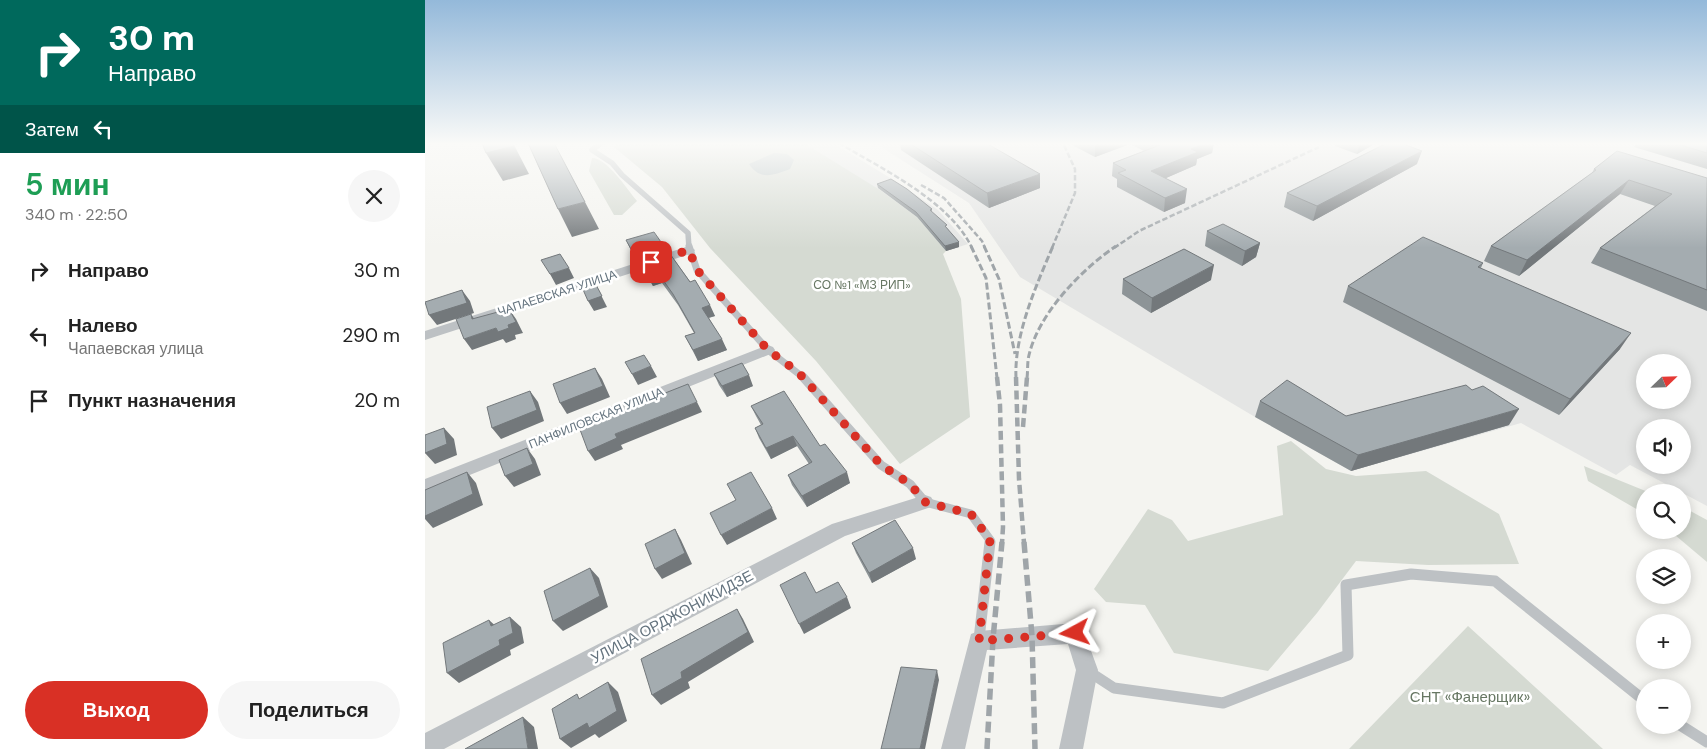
<!DOCTYPE html>
<html lang="ru">
<head>
<meta charset="utf-8">
<style>
  body { margin:0; font-family:"DM Sans",sans-serif; background:#f6f6f6; color:#222; height:100vh; display:flex; flex-direction:column; font-size:19px; white-space:nowrap }
  * { box-sizing:border-box; margin:0 }
  p { font-size:16px; color:#767676 }
  .icon { flex:none; width:28px; height:28px; fill:none; stroke:currentColor; stroke-width:2; stroke-linecap:round; stroke-linejoin:round }
  .map { position:relative; flex:1; overflow:hidden }
  .panel { display:flex; flex-direction:column; background:#fff; width:425px }
  .panel>* { flex:none }
  .hud { background:#00695c; color:#fff; overflow:hidden }
  .needle { width:32px; rotate:67deg }
  .tools { position:absolute; left:1211px; top:354px; display:grid; gap:10px }
  .tools a { display:grid; place-items:center; width:55px; height:55px; border-radius:50%; background:#fff; box-shadow:0 2px 12px #0003; font-size:25px }
  .pin { position:absolute; display:grid; place-items:center; width:42px; height:42px; color:#fff; margin:-21px; border-radius:10px; box-shadow:0 2px 8px #0006 }
  .me { position:absolute; width:55px; margin:-28px; rotate:265deg; stroke-linejoin:round; filter:drop-shadow(0 0 4px #0008) }
  .turn { display:flex; align-items:center; gap:18px; height:105px; padding:0 25px; font-size:22px }
  .turn .icon { width:65px; height:65px; stroke-width:2.5 }
  .turn b { display:block; font-size:35px; line-height:42px }
  .then { display:flex; align-items:center; height:48px; padding:0 25px; background:#0003; gap:10px; font-size:19px }
  .round { display:grid; place-items:center; flex:none; width:52px; height:52px; border-radius:26px; background:#f6f6f6 }
  .headline { display:flex; align-items:center; justify-content:space-between; height:85px; padding:0 25px }
  h1 { font-size:30px; font-weight:600; line-height:38px; color:#1e9e55 }
  .action { display:flex; gap:10px; margin-top:auto; padding:10px 25px }
  .action a { flex:1; height:58px; border-radius:30px; background:#d93025; color:#fff; font-size:20px; font-weight:600; line-height:58px; text-align:center }
  .action a+a { background:#f6f6f6; color:#222 }
  ul { padding:0; list-style:none }
  li { display:flex; align-items:center; gap:15px; height:65px; padding:0 25px }
  li div { flex:1 }
  li b { display:block; font-size:19px }
  li em { font-style:normal }
  main { display:flex; flex:1; min-height:0 }
  .map>svg:first-child { display:block }
  .built { fill:#e4e5e4; fill-rule:evenodd }
  .green { fill:#d5dad2 }
  .water { fill:#b6c1c4 }
  .lines { fill:none; stroke-linecap:round; stroke-linejoin:round }
  .lane-far3 { stroke:#bdc1c4; stroke-width:5.5 }
  .lane-far2 { stroke:#bdc1c4; stroke-width:7 }
  .lane-far1 { stroke:#bdc1c4; stroke-width:9 }
  .lane { stroke:#bdc1c4; stroke-width:11 }
  .street { fill:#bdc1c4; fill-rule:evenodd }
  .rail-far3 { stroke:#9fa5a9; stroke-width:2.5; stroke-dasharray:5.5 2.5; stroke-linecap:butt }
  .rail-far2 { stroke:#9fa5a9; stroke-width:3; stroke-dasharray:7 3; stroke-linecap:butt }
  .rail-far1 { stroke:#9fa5a9; stroke-width:4.5; stroke-dasharray:9 4.5; stroke-linecap:butt }
  .rail { stroke:#9fa5a9; stroke-width:5.5; stroke-dasharray:11 5.5; stroke-linecap:butt }
  .wall { fill:#8d9497 }
  .shaded-wall { fill:#73787b }
  .building { fill:#a4acb0; stroke:#73787b }
  .route { stroke:#d93025; stroke-width:9; stroke-dasharray:0 16.2 }
  .labels { text-anchor:middle; stroke-width:5; stroke-linejoin:round; paint-order:stroke }
  .park-label { font-size:12px; fill:#677763; stroke:#fff }
  .street-label { font-size:12px; fill:#65747f; stroke:#fff }
  .near-street-label { font-size:15px; fill:#65747f; stroke:#fff }
  .near-park-label { font-size:15px; fill:#677763; stroke:#fff }
</style>
</head>
<body>
<main>
<section class="panel">
<div class="hud">
<div class="turn"><svg class="icon" aria-label="right" viewBox="0 0 24 24"><path d="M7 20v-9h11M14 6l5 5-5 5"/></svg><div><b>30 m</b>Направо</div></div>
<div class="then">Затем<svg class="icon" aria-label="left" viewBox="0 0 24 24"><path d="M17 20v-9H6M10 6l-5 5 5 5"/></svg></div>
</div>
<div class="headline"><div><h1>5 мин</h1><p>340 m · 22:50</p></div><a class="round"><svg class="icon" aria-label="close" viewBox="0 0 24 24"><path d="M6 6l12 12M18 6L6 18"/></svg></a></div>
<ul>
<li><svg class="icon" aria-label="right" viewBox="0 0 24 24"><path d="M7 20v-9h11M14 6l5 5-5 5"/></svg><div><b>Направо</b></div><em>30 m</em></li>
<li><svg class="icon" aria-label="left" viewBox="0 0 24 24"><path d="M17 20v-9H6M10 6l-5 5 5 5"/></svg><div><b>Налево</b><p>Чапаевская улица</p></div><em>290 m</em></li>
<li><svg class="icon" aria-label="arrive" viewBox="0 0 24 24"><path d="M6 21V4h12l-3 4 3 4H6"/></svg><div><b>Пункт назначения</b></div><em>20 m</em></li>
</ul>
<div class="action"><a>Выход</a><a>Поделиться</a></div>
</section>
<div class="map">
<svg width="1282" height="749" viewBox="0 0 1282 749">
  <rect width="100%" height="100%" fill="#f4f4f0"/>
  <!-- built -->
  <path class="built" d="M379 143H408L475 184 513 210 543 244 521 251 492 217Z
    M450 143H1282V506L1205 465 1191 475 1096 423 926 471 830 417 595 277 544 203ZM1220 362H1258V400H1220ZM1220 428H1258V465H1220Z"/>
  <!-- green -->
  <path class="green" d="M193 143H379L455 190 492 217 521 251 518 254 536 299 545 417 475 464 391 361 285 248 237 187 189 147Z
    M167 158C182 158 202 189 212 201L197 215H189L164 171Z
    M866 441 901 469 931 476 1001 471 1074 514 1094 564 1003 565 931 561 892 613 843 671 749 653 720 605 681 602 669 589 723 509 747 520 763 541 858 515 852 446Z
    M1159 466 1223 492H1220V514L1163 481Z
    M1258 507 1282 520V562L1244 530H1258Z
    M1043 626 1178 749H924Z"/>
  <!-- water -->
  <path class="water" d="M349 153 362 154 369 160 365 169C349 175 335 181 324 164Z"/>
  <g class="lines">
    <!-- lane-far3 -->
    <path class="lane-far3" d="M176 143 167 150 187 163 197 175 263 233 264 248"/>
    <!-- lane-far2 -->
    <path class="lane-far2" d="M264 246 272 270 343 350 379 378"/>
    <!-- lane-far1 -->
    <path class="lane-far1" d="M378 377 456 465 485 484 500 502 546 514 565 540V543"/>
    <!-- lane -->
    <path class="lane" d="M554 639 565 542
      M663 671 689 688 798 703 923 655 921 585 986 574 1070 581 1220 701
      M1255 725 1282 742"/>
    <!-- street -->
    <path class="street" d="M264 246 270 250 268 253 0 340V331Z
      M343 345 348 347 350 350 348 353 0 493V479Z
      M500 495 506 497 509 502 506 507 420 536 19 749H0V733L407 524Z
      M650 623 657 626 673 670 658 749H634L651 670 643 644 562 650 540 749H516L546 634 554 631Z"/>
    <!-- rail-far3 -->
    <path class="rail-far3" d="M414 143C457 169 525 201 547 248
      M496 185 519 198 557 241 560 248
      M627 248 650 193V169L638 143
      M689 248 714 231 894 147"/>
    <!-- rail-far2 -->
    <path class="rail-far2" d="M546 246 561 278 572 378
      M559 246 574 279 590 354
      M591 378C589 335 611 286 628 246
      M602 378C603 371 602 363 604 355 614 313 656 270 691 246"/>
    <!-- rail-far1 -->
    <path class="rail-far1" d="M572 377 575 405 578 527 577 543
      M591 377 594 479 599 543
      M598 427 602 377"/>
    <!-- rail -->
    <path class="rail" d="M599 542 607 636 610 749
      M562 749 568 639 577 542"/>
  </g>
  <!-- wall -->
  <path class="wall" d="M475 143H561L615 188 564 208 476 150Z
    M649 143H789L787 153 772 159 771 165 741 178 760 203 739 212 692 187V179L687 176 688 163 719 151 705 144 670 157 649 146Z
    M911 143H951L932 154 910 146Z
    M1211 143H1282V169L1209 147Z
    M992 164 888 221 859 207 862 193Z
    M1169 169 1282 178V311L1166 263 1175 248 1230 206 1195 194 1094 276 1059 261 1066 246 1167 173Z
    M452 184 507 209V212L523 229 534 247 521 251 492 217 453 188Z
    M782 231 835 243 831 257 817 266 780 246Z
    M201 240 236 242 240 252 212 261 206 250Z
    M243 251 290 316 284 318 302 350 273 361 260 336 269 333 253 305 237 283 228 286 219 271 214 261Z
    M1058 263 1056 268 1195 349 1134 415 918 302 923 286Z
    M698 279 786 280 726 313 697 294Z
    M289 374 328 386 302 397 294 385Z
    M835 401 921 416 1084 425 926 471 830 417Z
    M326 406 395 446 425 483 382 507 367 485 363 475 384 464 372 446 346 459 334 438 330 428 336 425 331 416Z
    M427 543 491 559 447 583 431 553Z"/>
  <!-- shaded-wall -->
  <path class="shaded-wall" d="M87 143H88L104 174 78 181 61 153Z
    M670 143H705V144L670 157Z
    M781 143H789L787 153 772 159 771 165 725 185 726 171 766 149Z
    M935 143H951L932 154Z
    M997 151 992 164 888 221 892 206Z
    M615 174V188L564 208 562 193Z
    M1204 180 1195 194 1094 276 1102 260Z
    M762 189 760 203 739 212 740 198Z
    M160 202 174 229 147 237 133 209Z
    M236 242 240 252 212 261 207 251Z
    M534 242V247L521 251 520 246Z
    M835 243 831 257 817 266 820 251Z
    M789 265 786 280 726 313 727 298Z
    M144 268 149 278 131 285 125 274Z
    M233 273 237 283 228 286 223 276Z
    M169 281 182 307 169 311 163 301Z
    M37 290 45 301 49 313 46 314 53 325 47 319 46 314 12 325 4 315Z
    M285 305 290 316 282 318 277 308Z
    M84 309 91 319 98 333 90 335 91 339 81 343 78 339 47 350 39 339 71 328Z
    M1206 333 1195 349 1134 415 1145 399Z
    M297 339 302 350 273 361 268 350Z
    M226 366 232 377 213 385 207 374Z
    M170 368 177 379 185 397 142 414 135 403Z
    M324 375 328 386 302 397 297 386Z
    M105 391 113 402 119 421 76 439 67 428Z
    M272 402 277 412 196 445 198 449 170 461 163 451 190 434Z
    M1094 409 1084 425 926 471 933 455Z
    M19 428 29 439 32 455 10 464 0 453Z
    M368 436 372 446 346 459 341 448Z
    M102 448 110 459 116 475 89 487 80 476Z
    M42 472 51 483 58 505 8 528 0 519V516Z
    M422 472 425 483 382 507 377 496Z
    M347 508 352 519 302 545 296 535Z
    M250 529 256 540 267 564 237 579 230 569Z
    M488 548 491 559 447 583 444 573Z
    M165 568 174 578 183 607 138 631 128 621Z
    M422 597 426 608 379 634 374 624Z
    M312 609 318 619 329 642 263 682 265 688 236 705 227 695 256 672Z
    M85 617 96 627 99 643 85 650 86 655 34 683 22 673 74 640Z
    M64 620 75 630 66 626Z
    M512 670 514 680 500 749H495Z
    M183 682 193 692 202 721 174 738 170 734 146 748 135 739Z
    M98 717 109 727 113 749H103Z"/>
  <!-- building -->
  <path class="building" d="M57 143H87L89 146 61 153Z
    M103 143H129L160 202 133 209Z
    M484 143H561L615 174 562 193Z
    M732 143H781L766 149 773 152 726 171 762 189 740 198 693 173 701 170 688 163 735 145Z
    M962 143H976L997 151 892 206 862 193Z
    M1249 143H1282V153Z
    M1192 151 1282 178V290L1175 248 1247 194 1204 180 1102 260 1066 246 1171 170 1169 169Z
    M466 179 482 189 507 209 505 210 522 225 520 226 534 242 520 246 491 212 452 184Z
    M798 224 835 243 820 251 782 231Z
    M229 232 236 242 207 251 201 240Z
    M998 237 1058 263 1053 267 1206 333 1145 399 923 286Z
    M759 249 789 265 727 298 698 279Z
    M243 251 265 282 270 280 285 305 277 308 297 339 268 350 260 336 270 333 248 294 233 273 223 276 214 261Z
    M135 254 144 268 125 274 116 260Z
    M169 281 177 296 163 301 156 285Z
    M37 290 42 303 4 315 0 302Z
    M84 309 91 322 83 325 84 328 73 332 71 328 39 339 31 319 46 314 47 319Z
    M219 355 226 366 207 374 200 362Z
    M317 363 324 375 297 386 289 374Z
    M170 368 178 386 135 403 128 384Z
    M862 380 921 416 1041 385 1047 390 1058 386 1094 409 933 455 835 401Z
    M263 384 272 402 190 434 192 438 163 451 154 427Z
    M105 391 112 410 67 428 62 407Z
    M359 391 395 446 400 444 422 472 377 496 363 475 387 462 368 436 341 448 330 428 338 424 326 406Z
    M19 428 22 444 0 453V435Z
    M102 448 108 464 80 476 74 460Z
    M42 472 48 494 0 516V490Z
    M326 472 347 508 296 535 285 513 311 500 302 484Z
    M470 520 488 548 444 573 427 543Z
    M250 529 260 553 230 569 220 544Z
    M165 568 175 596 128 621 119 591Z
    M380 572 391 593 413 582 422 597 374 624 355 585Z
    M312 609 323 632 256 672 257 678 227 695 216 659Z
    M85 617 88 633 74 640 75 645 22 673 18 643 64 620 66 626Z
    M476 667 512 670 495 749H456Z
    M183 682 192 711 164 728 162 723 135 739 127 709 152 694 154 699Z
    M98 717 103 749H40Z"/>
  <!-- sky -->
  <linearGradient id="sky" x2="0" y2="1"><stop stop-color="#94b9da"/><stop offset="0.58" stop-color="#fafaf8"/><stop offset="1" stop-color="#fafaf8" stop-opacity="0"/></linearGradient>
  <rect width="1282" height="248" fill="url(#sky)"/>
  <g class="lines">
    <!-- route -->
    <path class="route" d="M226 262 264 250 272 270 343 350 373 372 456 465 485 484 500 502 546 514 565 540 554 641 650 633"/>
  </g>
  <g class="labels">
    <!-- park labels -->
    <g class="park-label">
      <text x="437" y="289">СО №1 «МЗ РИП»</text>
    </g>
    <!-- street labels -->
    <g class="street-label">
      <text transform="translate(132 293) rotate(-18)" y="4">ЧАПАЕВСКАЯ УЛИЦА</text>
      <text transform="translate(171 418) rotate(-22)" y="4">ПАНФИЛОВСКАЯ УЛИЦА</text>
    </g>
    <!-- near-street labels -->
    <g class="near-street-label">
      <text transform="translate(247 617) rotate(-28)" y="5">УЛИЦА ОРДЖОНИКИДЗЕ</text>
    </g>
    <!-- near-park labels -->
    <g class="near-park-label">
      <text x="1045" y="702">СНТ «Фанерщик»</text>
    </g>
  </g>
</svg>
<div class="tools">
<a><svg class="needle" viewBox="-14 -14 28 28"><path d="M0-13l5 13h-10z" fill="#e53935"/><path d="M0 13l5-13h-10z" fill="#767676"/></svg></a>
<a><svg class="icon" aria-label="sound" viewBox="0 0 24 24"><path d="M4 9h4l5-4v14l-5-4H4zM17 9q2 3 0 6"/></svg></a>
<a><svg class="icon" aria-label="search" viewBox="0 0 24 24"><circle cx="10" cy="10" r="6"/><path d="M15 15l6 6"/></svg></a>
<a><svg class="icon" aria-label="layers" viewBox="0 0 24 24"><path d="M12 4l9 5-9 5-9-5zM3 14l9 5 9-5"/></svg></a>
<a>+</a>
<a>−</a>
</div>
<div class="pin" style="left:226px;top:262px;background:#d93025"><svg class="icon" aria-label="arrive" viewBox="0 0 24 24"><path d="M6 21V4h12l-3 4 3 4H6"/></svg></div>
<svg class="me" style="left:650px;top:633px" viewBox="-20 -20 40 40"><path d="M0-17L14 15 0 8-14 15z" fill="#d93025" stroke="#fff" stroke-width="4"/></svg>
</div>
</main>
</body>
</html>
